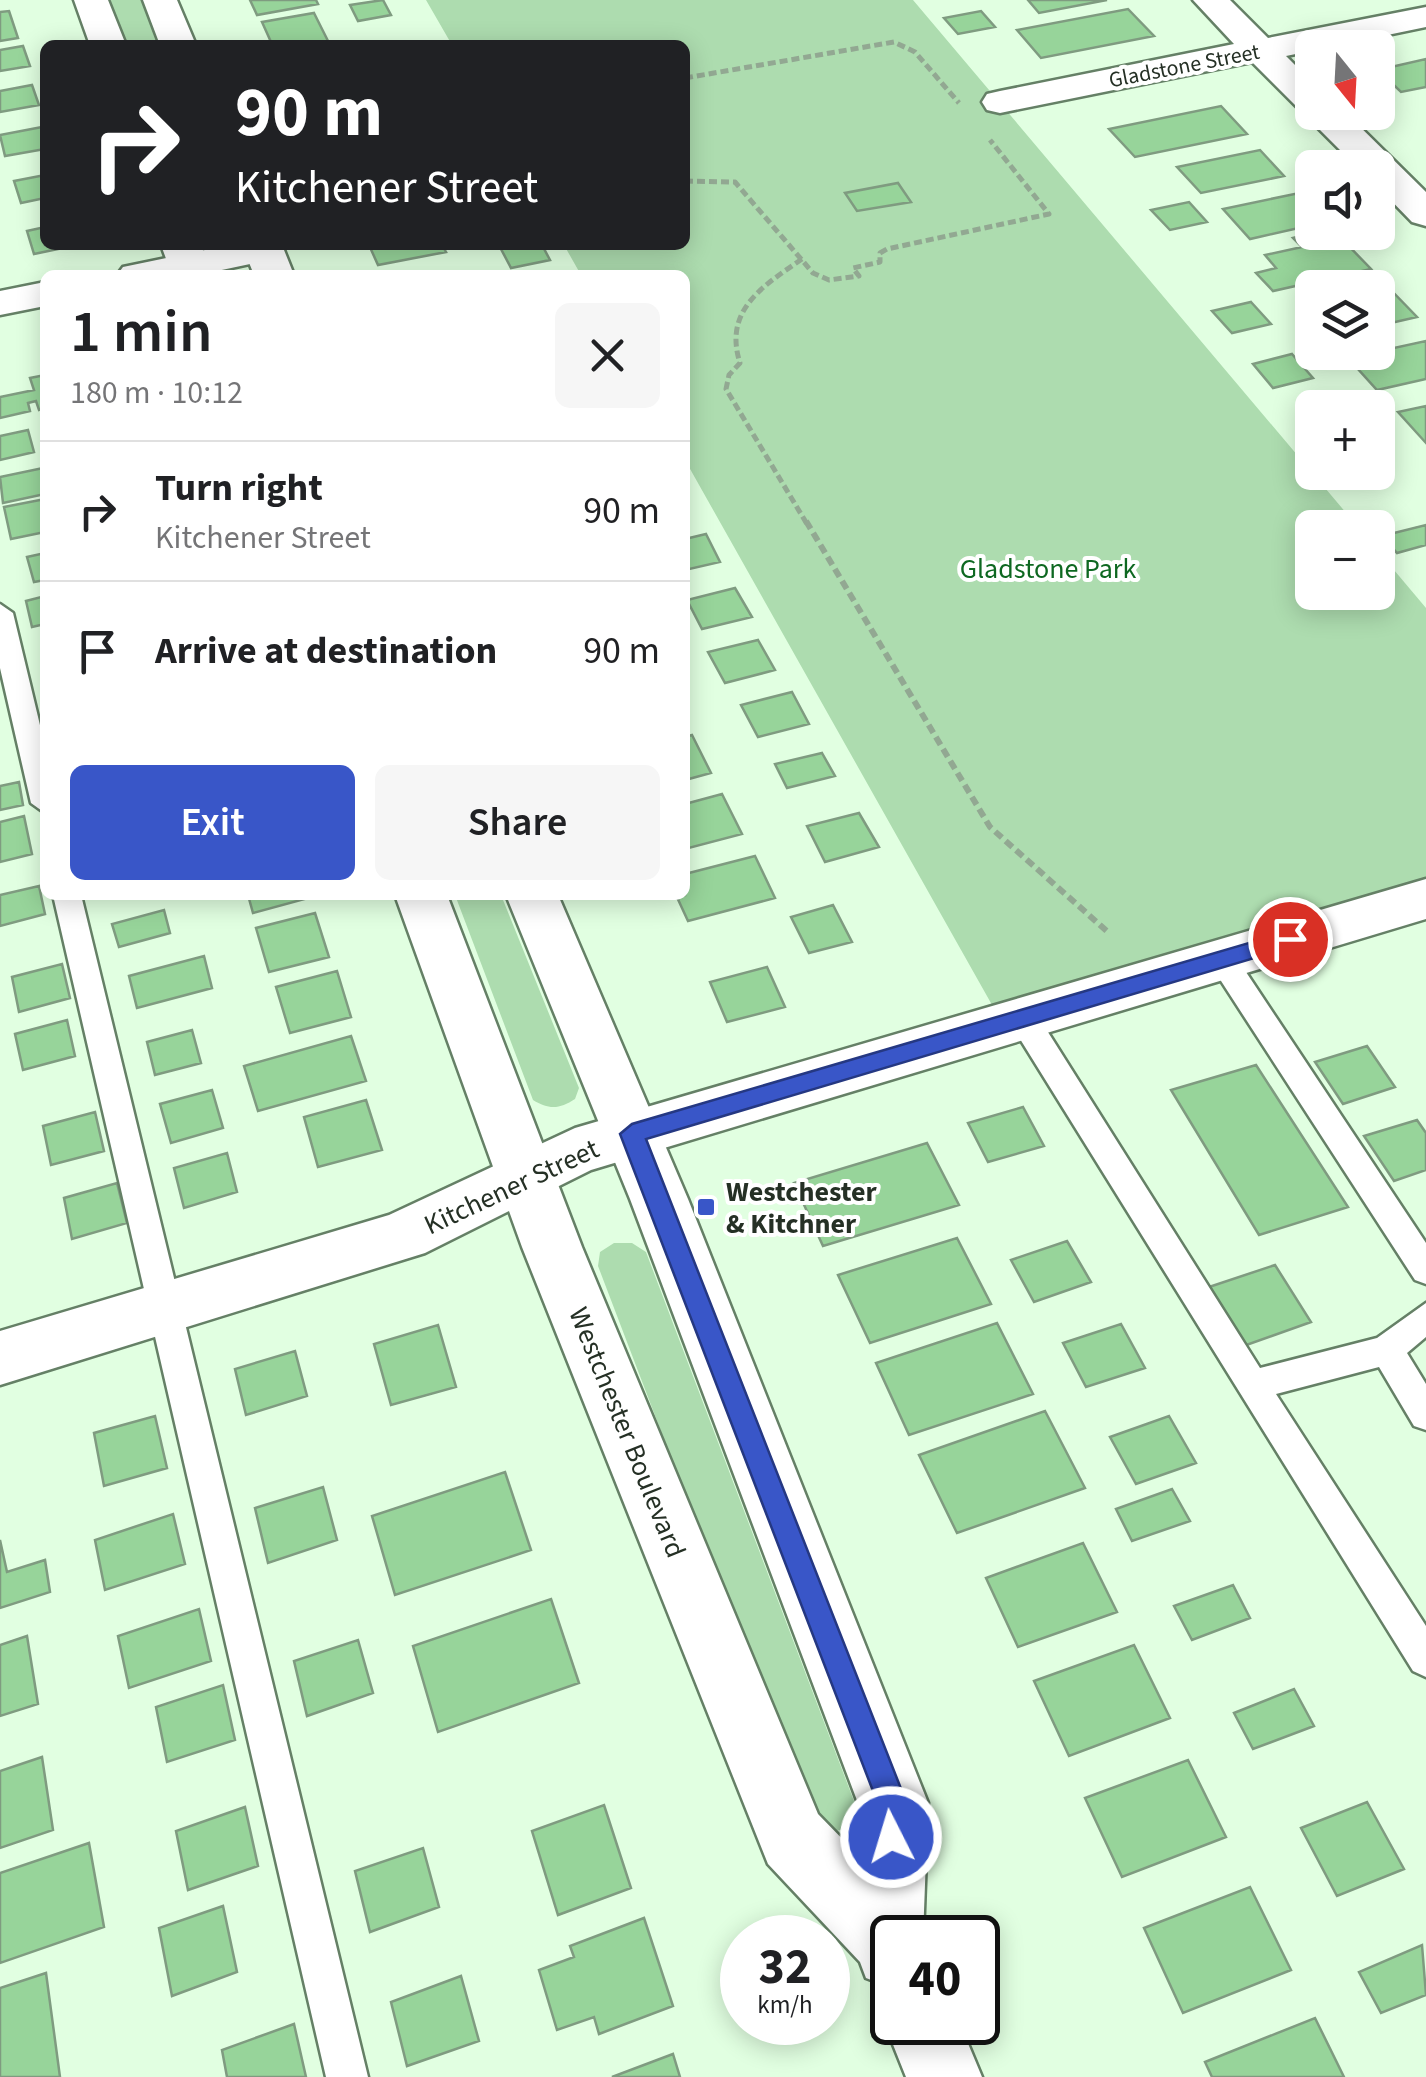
<!DOCTYPE html>
<html lang="en">
<head>
<meta charset="utf-8">
<style>
  body { margin:0; font-family:"Source Sans 3",sans-serif; background:#f6f6f6; color:#202124; height:100vh; display:flex; flex-direction:column; font-size:38px; white-space:nowrap }
  * { box-sizing:border-box; margin:0 }
  p { font-size:32px; color:#757577 }
  .icon { flex:none; width:55px; height:55px; fill:none; stroke:currentColor; stroke-width:2; stroke-linecap:round; stroke-linejoin:round }
  .map { position:relative; flex:1; overflow:hidden }
  .drawer { position:absolute; left:40px; top:270px; width:650px; height:630px; display:flex; flex-direction:column; background:#fff; border-radius:15px; box-shadow:0 5px 25px #0003 }
  .drawer>* { flex:none }
  .hud { position:absolute; left:40px; top:40px; width:650px; height:210px; border-radius:15px; box-shadow:0 5px 25px #0003; background:#202124; color:#fff; overflow:hidden }
  .needle { width:65px; rotate:162deg }
  .fabs { position:absolute; left:1295px; top:30px; display:grid; gap:20px }
  .fabs a { display:grid; place-items:center; width:100px; height:100px; border-radius:15px; background:#fff; box-shadow:0 5px 25px #0003; font-size:50px }
  .speed { position:absolute; left:720px; top:1915px; display:flex; gap:20px; font-size:50px; font-weight:700; text-align:center }
  .speed>* { display:grid; place-content:center; width:130px; height:130px; border-radius:50%; background:#fff; box-shadow:0 5px 25px #0003; line-height:1 }
  .speed small { font-size:25px; font-weight:400 }
  .speed .limit { border:5px solid #111; border-radius:15px; background:#fff; color:#111 }
  .pin { position:absolute; display:grid; place-items:center; width:85px; height:85px; color:#fff; margin:-42px; border:5px solid #fff; border-radius:50%; box-shadow:0 2px 10px #0007 }
  .me { position:absolute; width:110px; margin:-55px; rotate:355deg; stroke-linejoin:round; filter:drop-shadow(0 0 8px #0008) }
  .turn { display:flex; align-items:center; gap:35px; height:210px; padding:0 30px; font-size:45px }
  .turn .icon { width:130px; height:130px; stroke-width:2.5 }
  .turn b { display:block; font-size:70px; line-height:85px }
  .round { display:grid; place-items:center; flex:none; width:105px; height:105px; border-radius:15px; background:#f6f6f6 }
  .headline { display:flex; align-items:center; justify-content:space-between; height:170px; padding:0 30px }
  h1 { font-size:60px; font-weight:600; line-height:75px }
  .primary-button { display:flex; gap:20px; margin-top:auto; padding:20px 30px }
  .primary-button a { flex:1; height:115px; border-radius:15px; background:#3956c8; color:#fff; font-size:40px; font-weight:600; line-height:115px; text-align:center }
  .primary-button a+a { background:#f6f6f6; color:#202124 }
  ul { padding:0; list-style:none }
  li { display:flex; align-items:center; gap:30px; height:140px; padding:0 30px; border-top:2px solid #e0e0e0 }
  li div { flex:1 }
  li b { display:block; font-size:38px }
  li em { font-style:normal }
  .map>svg:first-child { display:block }
  .green { fill:#addcaf }
  .building { fill:#97d49a; stroke:#7f9b80; stroke-width:2.5 }
  .lines { fill:none; stroke-linecap:round; stroke-linejoin:round }
  .lane-casing { stroke:#658066; stroke-width:5 }
  .street-casing { stroke:#658066; stroke-width:5 }
  .secondary-casing { stroke:#658066; stroke-width:5 }
  .path-far1 { stroke:#92a892; stroke-width:5; stroke-dasharray:8 4; stroke-linecap:butt }
  .path { stroke:#92a892; stroke-width:6; stroke-dasharray:9 5; stroke-linecap:butt }
  .lane { fill:#fff; fill-rule:evenodd }
  .street { fill:#fff; fill-rule:evenodd }
  .secondary { fill:#fff; fill-rule:evenodd }
  .route { fill:#3956c8; stroke:#253882; stroke-width:2.5 }
  .poi-dot { fill:#3956c8; stroke:#fff; stroke-width:4 }
  .labels { text-anchor:middle; stroke-width:8; stroke-linejoin:round; paint-order:stroke }
  .far-street-label { font-size:22px; fill:#253025; stroke:#fff }
  .park-label { font-size:28px; fill:#0e6821; stroke:#fff }
  .street-label { font-size:28px; fill:#253025; stroke:#fff }
  .poi-label { font-size:28px; font-weight:bold; fill:#253025; stroke:#fff; text-anchor:start }
</style>
</head>
<body>
<div class="map">
<svg width="1426" height="2077" viewBox="0 0 1426 2077">
  <rect width="100%" height="100%" fill="#e1ffe1"/>
  <!-- green -->
  <path class="green" d="M110 0H141L159 45H127Z
    M426 0H913L1358 527 1312 528V592H1378V551L1426 608V886L996 1012 685 460V275H581L564 245H685V45H452Z
    M455 895H501L579 1088 575 1099C560 1109 549 1110 533 1100Z
    M614 1243H632L646 1252 857 1809 855 1826 832 1832 822 1820 680 1481 598 1266 600 1252Z"/>
  <!-- building -->
  <path class="building" d="M250 0H316L318 4 257 15Z
    M383 0 391 15 358 21 350 5Z
    M1028 0H1107L1039 13Z
    M1128 9 1154 36 1041 58 1017 30Z
    M9 11 18 38 0 41V12Z
    M981 11 995 27 958 34 944 18Z
    M314 13 330 45H279L271 42 262 22Z
    M23 46 30 66 0 71V50Z
    M1426 59V87L1401 92 1378 70Z
    M32 85 39 105 0 112V91Z
    M1221 106 1247 134 1135 157 1109 129Z
    M42 127 45 149 5 156 0 135Z
    M1260 150 1284 176 1201 193 1177 167Z
    M45 175V198L21 203 14 181Z
    M898 183 911 202 857 211 845 193Z
    M1299 193 1312 207V225L1250 239 1223 209Z
    M1189 202 1207 222 1170 230 1151 210Z
    M45 227V245H77L34 254 27 231Z
    M1316 232H1332L1341 238 1371 269 1273 291 1256 273 1276 268 1265 255 1302 247 1293 238Z
    M369 245H442L446 252 378 265Z
    M518 245H542L550 260 511 268 501 249Z
    M1389 288 1417 317 1378 326V290Z
    M1251 302 1271 324 1232 333 1212 311Z
    M1426 341V379L1377 390 1348 358Z
    M1292 354 1313 378 1273 388 1253 364Z
    M45 375V408L39 410 36 401 28 403 30 411 0 418V397L34 390 30 378Z
    M1426 406V443L1398 412Z
    M28 430 34 452 0 460V436Z
    M43 468 45 494 3 503 0 477Z
    M45 499V532L11 539 4 507Z
    M1426 525V545L1397 553 1382 536Z
    M706 534 720 562 685 570V539Z
    M45 553V580L34 582 27 557Z
    M735 588 752 617 702 629 687 600Z
    M45 596V624L32 627 26 601Z
    M758 640 775 670 725 683 708 652Z
    M792 692 809 724 758 737 741 705Z
    M692 735 711 773 685 780V737Z
    M822 753 835 776 787 788 775 764Z
    M19 782 23 805 0 810V786Z
    M722 794 742 834 685 849V804Z
    M859 813 879 847 825 862 807 826Z
    M24 816 32 854 0 862V822Z
    M755 856 775 898 688 921 676 895H685V874Z
    M39 886 45 914 0 926V895Z
    M248 895H311L312 897 253 913Z
    M833 905 852 942 809 953 791 917Z
    M164 910 170 933 119 947 112 924Z
    M315 913 329 957 269 972 256 928Z
    M204 956 212 988 137 1008 129 976Z
    M62 964 70 998 19 1012 12 977Z
    M767 967 785 1007 727 1022 710 982Z
    M337 971 351 1017 290 1033 276 987Z
    M67 1020 75 1056 23 1070 15 1034Z
    M192 1030 201 1063 155 1075 147 1042Z
    M351 1036 366 1081 258 1111 244 1066Z
    M1367 1046 1395 1087 1343 1104 1315 1062Z
    M1256 1065 1348 1207 1259 1235 1171 1090Z
    M212 1090 223 1128 171 1143 160 1104Z
    M366 1100 382 1150 318 1167 304 1117Z
    M1023 1107 1044 1146 988 1162 968 1123Z
    M95 1112 104 1151 51 1165 43 1126Z
    M1417 1120 1426 1133V1170L1394 1181 1364 1136Z
    M927 1143 959 1205 823 1246 794 1183Z
    M227 1153 237 1192 184 1208 174 1168Z
    M117 1183 127 1223 72 1239 64 1198Z
    M957 1238 991 1304 870 1343 838 1275Z
    M1067 1241 1091 1282 1034 1302 1011 1260Z
    M1275 1265 1311 1322 1238 1348 1203 1289Z
    M997 1323 1033 1394 909 1435 876 1363Z
    M1121 1324 1145 1368 1086 1387 1063 1343Z
    M438 1325 456 1387 391 1405 374 1344Z
    M295 1351 307 1396 246 1415 235 1369Z
    M1045 1411 1085 1488 957 1533 919 1455Z
    M155 1416 167 1468 104 1486 94 1433Z
    M1169 1416 1196 1463 1136 1484 1110 1437Z
    M505 1472 531 1550 395 1595 372 1516Z
    M323 1487 337 1540 268 1563 255 1508Z
    M1172 1489 1190 1521 1132 1541 1116 1509Z
    M173 1514 185 1564 105 1590 95 1540Z
    M0 1540 7 1572 45 1560 50 1592 0 1608Z
    M1083 1543 1117 1612 1018 1647 986 1578Z
    M1233 1585 1250 1618 1192 1640 1174 1606Z
    M551 1599 579 1683 438 1732 413 1646Z
    M199 1609 211 1661 129 1688 118 1636Z
    M27 1636 38 1704 0 1716V1645Z
    M358 1640 373 1693 307 1716 294 1661Z
    M1134 1645 1170 1718 1069 1756 1034 1681Z
    M223 1685 235 1740 167 1762 156 1707Z
    M1294 1689 1314 1726 1253 1749 1234 1713Z
    M42 1757 53 1830 0 1848V1771Z
    M1188 1760 1226 1837 1122 1877 1085 1798Z
    M1367 1802 1404 1869 1337 1896 1301 1828Z
    M604 1805 631 1888 558 1915 532 1831Z
    M245 1807 258 1866 188 1890 176 1831Z
    M89 1843 104 1927 0 1963V1873Z
    M423 1848 439 1907 370 1932 355 1871Z
    M1250 1887 1291 1970 1183 2013 1144 1928Z
    M223 1906 237 1972 172 1996 159 1928Z
    M644 1918 673 2006 599 2034 594 2017 557 2030 539 1970 574 1957 570 1946Z
    M1422 1945 1426 1995 1381 2013 1359 1972Z
    M46 1973 60 2077H0V1988Z
    M461 1976 479 2041 407 2066 391 2002Z
    M1315 2018 1344 2077H1212L1205 2062Z
    M294 2024 306 2077H227L222 2050Z
    M673 2054 680 2077H612Z"/>
  <g class="lines">
    <!-- lane casing -->
    <g class="lane-casing">
      <path id="lane" d="M0 604 13 613 45 746V813L31 803 0 668Z
        M53 895H81L368 2077H326Z
        M1222 948 1232 951 1426 1243V1284L1415 1280 1212 967 1207 959 1212 951Z
        M1023 1006 1034 1010 1260 1368 1377 1338 1426 1303V1337L1407 1353 1426 1384V1430L1414 1426 1379 1367 1276 1394 1426 1626V1677L1413 1671 1012 1026 1008 1018 1012 1010Z"/>
    </g>
    <!-- street casing -->
    <g class="street-casing">
      <path id="street" d="M1193 0H1230L1268 38 1426 7V27L1286 56 1312 82V112H1345L1426 192V226L1412 222 1378 187V168H1358L1252 62 1000 113 987 110 982 102 987 94 1000 91 1234 44Z
        M229 245H280L284 250 278 258 198 275H117L123 267Z
        M45 282V306L0 315V291Z
        M1426 879V919L591 1170 425 1253 0 1385V1331L389 1215 575 1128Z"/>
    </g>
    <!-- secondary casing -->
    <g class="secondary-casing">
      <path id="secondary" d="M74 0H108L126 45H90Z
        M143 0H177L196 45H160Z
        M161 245H201L212 275H172Z
        M242 245H282L294 275H254Z
        M395 895H447L582 1247 818 1814 855 1852 858 1803 630 1199 506 895H558L688 1199 928 1803 923 1938H892V1988L866 1978 860 1962 768 1864 522 1247Z
        M892 2001V2022H959L982 2077H906L884 2022Z"/>
    </g>
    <!-- path-far1 -->
    <path class="path-far1" d="M685 78 894 42 915 52 959 103
      M685 181 735 182 813 273 829 280 859 276 853 268 880 262V253L887 249 1049 214 990 140
      M802 259C763 286 723 310 740 363L729 375 726 389 807 524"/>
    <!-- path -->
    <path class="path" d="M806 521 990 827 1109 933"/>
    <!-- lane -->
    <use href="#lane" class="lane"/>
    <!-- street -->
    <use href="#street" class="street"/>
    <!-- secondary -->
    <use href="#secondary" class="secondary"/>
  </g>
  <!-- route -->
  <path class="route" d="M1290 931 1298 933V945L646 1139 907 1804 901 1847 891 1851 881 1847 876 1837 878 1804 620 1134 632 1124Z"/>
  <!-- markers -->
  <rect class="poi-dot" x="696" y="1197" width="20" height="20" rx="5"/>
  <g class="labels">
    <!-- far-street labels -->
    <g class="far-street-label">
      <text transform="translate(1184 65) rotate(-11)" y="8">Gladstone Street</text>
    </g>
    <!-- park labels -->
    <g class="park-label">
      <text x="1048" y="578">Gladstone Park</text>
    </g>
    <!-- street labels -->
    <g class="street-label">
      <text transform="translate(511 1186) rotate(-25)" y="10">Kitchener Street</text>
      <text transform="translate(628 1432) rotate(68)" y="10">Westchester Boulevard</text>
    </g>
    <!-- poi labels -->
    <g class="poi-label">
      <text x="726" y="1201">Westchester<tspan x="726" dy="32">&amp; Kitchner</tspan></text>
    </g>
  </g>
</svg>
<div class="fabs">
<a><svg class="needle" viewBox="-14 -14 28 28"><path d="M0-13l5 13h-10z" fill="#e53935"/><path d="M0 13l5-13h-10z" fill="#757577"/></svg></a>
<a><svg class="icon" aria-label="sound" viewBox="0 0 24 24"><path d="M4 9h4l5-4v14l-5-4H4zM17 9q2 3 0 6"/></svg></a>
<a><svg class="icon" aria-label="layers" viewBox="0 0 24 24"><path d="M12 4l9 5-9 5-9-5zM3 14l9 5 9-5"/></svg></a>
<a>+</a>
<a>−</a>
</div>
<div class="speed"><div>32<small>km/h</small></div><div class="limit">40</div></div>
<div class="pin" style="left:1290px;top:939px;background:#d93025"><svg class="icon" aria-label="arrive" viewBox="0 0 24 24"><path d="M6 21V4h12l-3 4 3 4H6"/></svg></div>
<svg class="me" style="left:891px;top:1837px" viewBox="-20 -20 40 40"><circle r="17" fill="#3956c8" stroke="#fff" stroke-width="3"/><path d="M0-11L8 9 0 5-8 9z" fill="#fff"/></svg>
<div class="hud">
<div class="turn"><svg class="icon" aria-label="right" viewBox="0 0 24 24"><path d="M7 20v-9h11M14 6l5 5-5 5"/></svg><div><b>90 m</b>Kitchener Street</div></div>
</div>
<section class="drawer">
<div class="headline"><div><h1>1 min</h1><p>180 m · 10:12</p></div><a class="round"><svg class="icon" aria-label="close" viewBox="0 0 24 24"><path d="M6 6l12 12M18 6L6 18"/></svg></a></div>
<ul>
<li><svg class="icon" aria-label="right" viewBox="0 0 24 24"><path d="M7 20v-9h11M14 6l5 5-5 5"/></svg><div><b>Turn right</b><p>Kitchener Street</p></div><em>90 m</em></li>
<li><svg class="icon" aria-label="arrive" viewBox="0 0 24 24"><path d="M6 21V4h12l-3 4 3 4H6"/></svg><div><b>Arrive at destination</b></div><em>90 m</em></li>
</ul>
<div class="primary-button"><a>Exit</a><a>Share</a></div>
</section>
</div>
</body>
</html>
